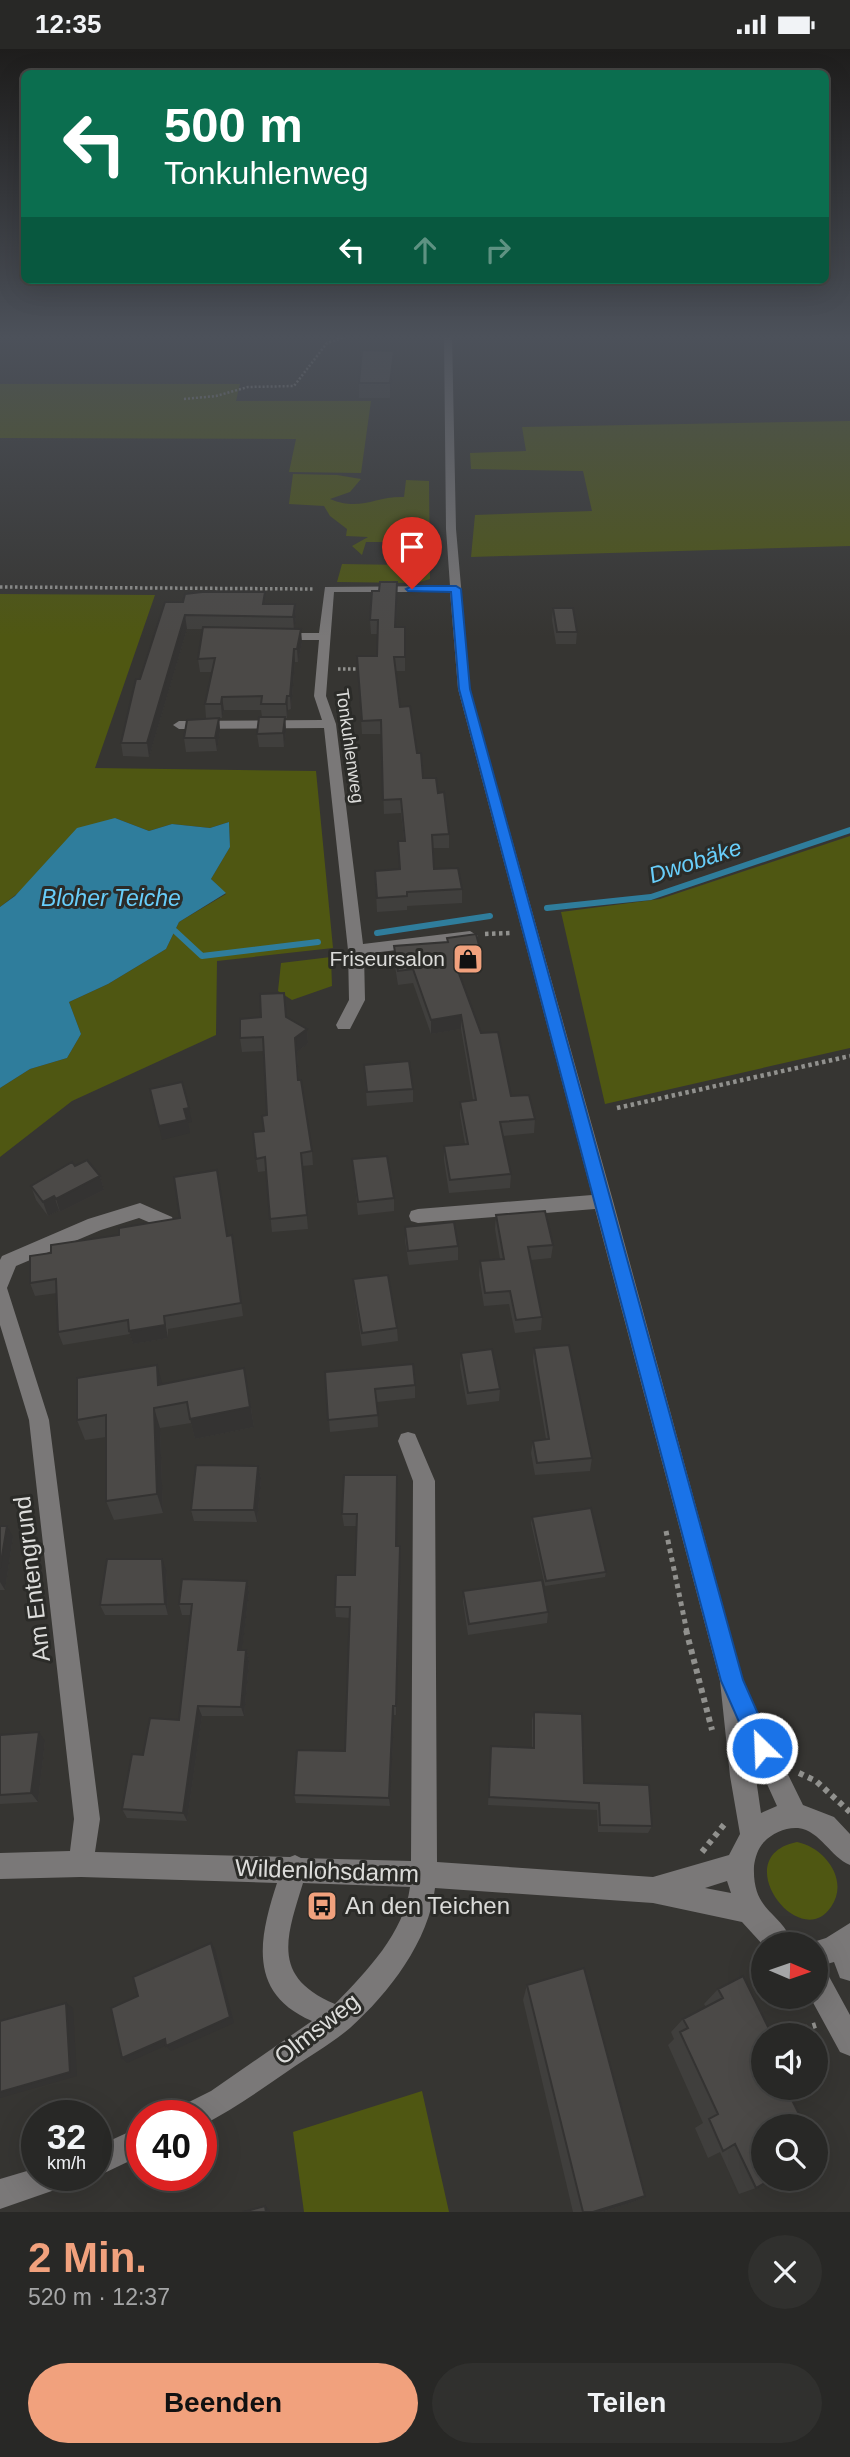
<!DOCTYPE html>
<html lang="de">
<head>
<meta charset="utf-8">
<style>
  body { margin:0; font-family:Arial,sans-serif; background:#30302e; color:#f1f3f6; height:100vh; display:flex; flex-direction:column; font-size:26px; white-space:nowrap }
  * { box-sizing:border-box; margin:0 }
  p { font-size:23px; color:#a5a6a7 }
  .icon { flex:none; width:38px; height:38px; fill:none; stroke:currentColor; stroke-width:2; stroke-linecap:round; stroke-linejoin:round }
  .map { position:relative; height:2163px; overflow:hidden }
  .panel { display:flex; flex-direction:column; background:#282826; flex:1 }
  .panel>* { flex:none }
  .banner { position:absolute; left:21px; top:21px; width:808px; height:214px; border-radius:10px; box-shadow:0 7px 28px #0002,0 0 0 2px #444443; background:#0b6e4f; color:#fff; overflow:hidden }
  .needle { width:46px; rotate:92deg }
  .controls { position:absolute; left:751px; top:1883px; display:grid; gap:14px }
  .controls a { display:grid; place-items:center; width:77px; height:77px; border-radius:50%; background:#282826; box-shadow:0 7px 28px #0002,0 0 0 2px #444443; font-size:35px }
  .speed { position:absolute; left:21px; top:2051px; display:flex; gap:14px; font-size:35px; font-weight:700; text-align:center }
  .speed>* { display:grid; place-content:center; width:91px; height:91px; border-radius:50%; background:#282826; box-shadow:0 7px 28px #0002,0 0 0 2px #444443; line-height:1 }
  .speed small { font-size:18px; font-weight:400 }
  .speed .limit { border:10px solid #d22; background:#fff; color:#111 }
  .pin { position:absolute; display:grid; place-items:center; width:60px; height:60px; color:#fff; margin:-72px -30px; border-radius:50% 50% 50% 0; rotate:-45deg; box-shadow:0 0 7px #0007 }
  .pin .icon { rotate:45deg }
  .me { position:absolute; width:77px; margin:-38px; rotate:336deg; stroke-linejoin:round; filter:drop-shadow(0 0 5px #0008) }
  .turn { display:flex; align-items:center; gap:24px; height:147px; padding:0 28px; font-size:32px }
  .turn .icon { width:91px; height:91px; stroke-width:2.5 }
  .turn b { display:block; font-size:49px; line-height:60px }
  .lanes { display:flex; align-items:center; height:66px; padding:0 28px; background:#0003; justify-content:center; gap:35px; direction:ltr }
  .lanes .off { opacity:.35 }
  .round { display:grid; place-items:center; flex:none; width:74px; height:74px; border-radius:37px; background:#30302e }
  .head { display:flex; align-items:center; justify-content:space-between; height:119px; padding:0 28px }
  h1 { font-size:42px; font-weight:600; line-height:52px; color:#f1a17d }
  .cta { display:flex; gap:14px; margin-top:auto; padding:14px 28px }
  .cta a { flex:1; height:80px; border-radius:42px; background:#f1a17d; color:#111; font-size:28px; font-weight:600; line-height:80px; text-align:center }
  .cta a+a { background:#30302e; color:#f1f3f6 }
  .status { display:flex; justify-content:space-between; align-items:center; height:49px; padding:0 35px; background:#282826; direction:ltr }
  .status svg { height:19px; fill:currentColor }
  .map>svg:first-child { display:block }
  .green { fill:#4f5712 }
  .water { fill:#2f7d9c }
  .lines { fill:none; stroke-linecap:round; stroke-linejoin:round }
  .stream { stroke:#2f7d9c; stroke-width:6 }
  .path-far4 { stroke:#91918e; stroke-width:2.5; stroke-dasharray:2 2; stroke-linecap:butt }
  .path-far3 { stroke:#91918e; stroke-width:3.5; stroke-dasharray:2.5 2.5; stroke-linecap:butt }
  .path-far2 { stroke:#91918e; stroke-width:4.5; stroke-dasharray:3.5 3.5; stroke-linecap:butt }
  .path-far1 { stroke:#91918e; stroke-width:5; stroke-dasharray:4.5 4.5; stroke-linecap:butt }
  .path { stroke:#91918e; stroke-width:6; stroke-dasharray:5 5; stroke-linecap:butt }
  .minor { fill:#7a7878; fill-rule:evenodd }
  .wall { fill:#403f3d }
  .shaded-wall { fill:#343332 }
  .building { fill:#4b4947; stroke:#343332; stroke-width:2 }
  .route { fill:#1a73e8; stroke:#114b97; stroke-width:2 }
  .labels { text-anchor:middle; stroke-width:6; stroke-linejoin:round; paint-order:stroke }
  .far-street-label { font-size:18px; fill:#dcdcda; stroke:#2b2b28 }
  .poi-label { font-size:21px; fill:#dcdcda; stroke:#2b2b28; text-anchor:end }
  .water-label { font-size:23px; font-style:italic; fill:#68cefa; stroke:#2b2b28 }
  .near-street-label { font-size:24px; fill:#dcdcda; stroke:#2b2b28 }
  .near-poi-label { font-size:24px; fill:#dcdcda; stroke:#2b2b28; text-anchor:start }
</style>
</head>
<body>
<div class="status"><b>12:35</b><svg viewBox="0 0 49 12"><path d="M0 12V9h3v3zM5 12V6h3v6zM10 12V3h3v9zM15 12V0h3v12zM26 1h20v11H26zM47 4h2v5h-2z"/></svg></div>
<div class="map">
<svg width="850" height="2163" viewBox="0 0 850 2163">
  <rect width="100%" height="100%" fill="#363532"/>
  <!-- green -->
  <path class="green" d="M0 335H240L236 352H371L361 424 289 423 296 390 0 389Z
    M850 372V497L471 508 475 466 592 462 583 422 471 420 470 404 526 402 522 378Z
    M293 425 337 426 361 430 350 443 330 450C361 463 374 447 404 448L406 431 429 432 430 530 417 534 337 533 342 515 404 516 405 500H388V493H366L362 506 352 497 368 488 346 487 347 480 330 467 324 457 289 455Z
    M0 545 155 546 95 719 316 722 333 899 217 912 216 986 72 1052 0 1108V1039L30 1020 67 1009 81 985 69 953 108 935 166 900 179 873 226 845 211 830 230 798 229 773 210 779 172 775 149 782 115 769 0 858Z
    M850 787V999L605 1055 561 863 660 850Z
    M331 908 332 937 292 951 278 942 281 914Z
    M797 1793C824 1798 850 1831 831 1858 799 1905 726 1807 797 1793Z
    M422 2042 449 2163H304L293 2083Z"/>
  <!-- water -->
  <path class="water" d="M115 769 149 782 172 775 210 779 229 773 230 798 211 830 226 844 179 873 166 900 108 935 69 953 81 985 67 1009 30 1020 0 1039V858L15 847 77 779Z"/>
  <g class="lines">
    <!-- stream -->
    <path class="stream" d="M547 859 651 848 850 781
      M175 882 202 907 318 893
      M377 884 490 867"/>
    <!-- path-far4 -->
    <path class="path-far4" d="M418 286H435
      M184 350 216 347 248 338 294 337 327 294 352 286"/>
    <!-- path-far3 -->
    <path class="path-far3" d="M0 538 315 540
      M338 620H361"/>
    <!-- path-far2 -->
    <path class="path-far2" d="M485 885 511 884
      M617 1059 850 1007"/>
    <!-- path-far1 -->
    <path class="path-far1" d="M666 1482 687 1583"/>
    <!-- path -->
    <path class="path" d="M686 1581 712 1681
      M799 1724 816 1732 850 1763
      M702 1803 727 1772
      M803 1980 816 1976"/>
    <!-- minor -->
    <path class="minor" d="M444 286H452L456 480 470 640 613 1152 745 1638 803 1756 834 1768 850 1785V1816C830 1808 821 1782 798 1779 786 1778 772 1784 764 1793 758 1799 755 1809 754 1817 752 1864 781 1861 793 1895L763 1896 742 1873 653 1854 435 1839C429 1892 389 1944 350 1979 331 1995 308 2008 288 2022 259 2042 232 2061 201 2077V2067H177L181 2057 211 2042 312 1972C247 1944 259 1889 277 1834L81 1828 0 1830V1804L70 1802 74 1770 29 1371 0 1276V1211L2 1207 88 1170 140 1154 172 1168 174 1173 172 1178 165 1180 139 1169 101 1181 16 1217 7 1239 49 1371 100 1770 95 1803 290 1808 295 1806 301 1809 411 1812 413 1432 398 1392 401 1385 408 1383 415 1385 435 1432 437 1813 653 1828 729 1806 740 1785 730 1727 720 1632 595 1160 418 1174 411 1172 409 1167 411 1162 418 1160 592 1146 458 640 450 543H334L326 647 336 675 363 895 470 882 478 887 470 892 364 905 365 951 350 980H338L336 976 349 951 348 901 324 679 179 680 173 676 179 672 322 671 314 647 319 591H277L271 587 273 584H319L325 538 450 537 446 480ZM752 1702 777 1757 761 1764ZM727 1832 731 1844 705 1839ZM303 1834 410 1838C404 1884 367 1922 335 1955 271 1928 286 1889 303 1834Z
      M850 1874V1932L840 1929 834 1913 816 1918V1895H807L826 1889Z
      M816 1918 826 1922 850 1966V2007L840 2003 810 1948H816Z
      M142 2077V2106L96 2128 93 2126H96V2098Z
      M37 2119V2126H74L69 2136 0 2160V2130Z"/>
  </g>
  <!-- wall -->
  <path class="wall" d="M394 302V316L390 349H359V334Z
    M379 542 397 546 396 578H405V622H396L400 658 417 704 423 729 438 744 449 785V799H433L434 820 462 840V854L407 857V861L377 863 375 822 399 820 404 792 401 764 384 765 381 685H362L357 607H377L378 585H371L370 571Z
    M165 553 295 555 296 568 294 580 302 593 298 613H295L291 660 288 661 287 669H285L286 682 284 698H259L257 685 262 668 261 661H224L222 669H219L220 682 217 702 186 703 184 689 206 669 205 655 212 623H200L198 610 203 580H187L149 708 123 707 121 694Z
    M553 559 577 583 576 595H556L552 571Z
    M447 889 482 907V921L459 924 481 984 511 1047 535 1070 534 1084 503 1087 511 1125 510 1139 449 1144 444 1111V1097L465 1095 460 1066V1053L473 1051 461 980 431 985 413 934 398 936 394 911V897L447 893Z
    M286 968 307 980 308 994 297 1003 299 1031 312 1102 313 1116 302 1117 308 1180 272 1183 266 1122 258 1123 256 1110 264 1082 267 1066 264 1002 242 1003 240 989Z
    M364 1016 413 1040V1053L367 1057Z
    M352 1110 394 1149V1162L358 1166Z
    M75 1117 100 1127 104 1141 60 1163 59 1161 48 1167 36 1151 31 1137Z
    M496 1166 553 1196 551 1209 531 1211 542 1268 541 1281 515 1284 509 1255 484 1257 479 1226 480 1212 500 1210 495 1180Z
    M405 1178 458 1197V1211L409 1216 405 1192Z
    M119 1186H232L243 1267 168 1280V1289L133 1295 130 1285 63 1296 58 1283 57 1244 35 1247 30 1234 51 1204Z
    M353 1230 397 1279 398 1292 362 1297 354 1243Z
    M534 1299 592 1409 590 1422 535 1426 531 1404 533 1392 546 1390 533 1312Z
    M461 1304 500 1340 499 1352 467 1356 460 1317Z
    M325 1323 415 1336V1349L377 1353 378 1378 330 1383Z
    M162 1335 248 1340 254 1378 195 1390 191 1374 160 1379 163 1464 114 1471 106 1452V1388L85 1391 77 1371Z
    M258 1417 261 1429 257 1473 194 1472 191 1461Z
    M397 1426V1497H400V1508L396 1666H394L390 1757 296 1754 294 1746 345 1702 350 1569 336 1568 335 1558 355 1526 357 1477H344L342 1465Z
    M532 1468 606 1523 605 1528 545 1537 531 1474Z
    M0 1477 13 1488 5 1541H0Z
    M166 1521 168 1566H105L100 1556Z
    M247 1532 249 1543 242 1601H246L249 1612 244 1667H202L187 1772 127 1769 122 1760 143 1706 179 1671 191 1566H182L179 1555Z
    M463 1542 548 1563 547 1574 468 1586 463 1553Z
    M534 1663 584 1734 652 1777 648 1784 598 1783 597 1761 488 1756 491 1697 532 1699V1671Z
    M0 1686 45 1692 38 1753 0 1755Z
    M743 1927 756 2139 739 2145 720 2103 708 2109 695 2079 703 2074 668 1996 674 1990 671 1983 683 1970 706 1958 704 1955 718 1940Z
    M527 1936 645 2147 634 2153 601 2163H573L523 1951Z"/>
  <!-- shaded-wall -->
  <path class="shaded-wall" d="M394 302V316L390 349V334Z
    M295 555 296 568 294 581 293 568Z
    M185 566 187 580 149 708 147 694Z
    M301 580 302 593 298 613 297 600Z
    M294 600 295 613 291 660 290 647Z
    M287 647 288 661 287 669 286 655Z
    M222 648 224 661 222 669 221 655Z
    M285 668 286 682 284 698 283 684Z
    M219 669 220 682 217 702 215 689Z
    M461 966V980L431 985V971Z
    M307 980 308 994 297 1003 295 989Z
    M189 1059 192 1073 188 1074 190 1084 162 1091 159 1077 184 1060Z
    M100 1127 104 1141 60 1163 56 1150Z
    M54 1147 59 1161 48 1167 43 1153Z
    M164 1267 168 1289 133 1295 129 1282Z
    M157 1316 163 1337 158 1336Z
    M244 1319 254 1378 195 1390 190 1370Z
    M154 1359 160 1379 163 1464 157 1445Z
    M258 1417 261 1429 257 1473 254 1461Z
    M7 1477 13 1488 5 1541 0 1533V1519Z
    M400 1497V1508L396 1666V1657Z
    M162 1510 166 1521 168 1566 165 1555Z
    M247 1532 249 1543 241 1611 238 1601Z
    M246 1601 249 1612 244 1667 241 1658Z
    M198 1657 202 1667 187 1772 183 1764Z
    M393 1657 394 1666 390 1757 389 1749Z
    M39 1683 45 1692 38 1753 31 1744Z
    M211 1894 215 1900 234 1974 171 2002 166 1997Z
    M66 1954 73 1959 77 2027 0 2049V2043Z
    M165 1990 169 1995 127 2014 122 2009Z
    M645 2147 634 2153 601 2163H593Z
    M265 2157 269 2160 270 2163H266Z"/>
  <!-- building -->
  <path class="building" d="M362 301 394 302 390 334H359Z
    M380 533H397L395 578H405V608H394L400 658 410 657 417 704H421L423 729H436L438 744 444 743 449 785 432 786 434 820 458 819 462 840 407 843V847L377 849 375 822 400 820 398 792H405L401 750 383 751 381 671 362 672 357 607H377L378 571H370L372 542H379Z
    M202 543H265L263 555H295L293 568 185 566 147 694H121L136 630H140L165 553H183L185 545Z
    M553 559H573L577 583H557Z
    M203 578 301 580 297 600H294L290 647H287L286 655H261L262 647 222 648 221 655H205L215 609 198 610Z
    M259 668H285L283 684 257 685Z
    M219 669 215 689H184L187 671Z
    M476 885 482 907 454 911 481 984 498 983 511 1047 529 1046 535 1070 500 1073 511 1125 450 1131 444 1097 468 1095 460 1053 476 1051 461 966 431 971 413 920 398 922 394 897 448 893 447 889Z
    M284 944 286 968 307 980 295 989 298 1031H301L312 1102 301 1104 307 1166 270 1170 265 1108 256 1110 253 1083 264 1082 262 1067 267 1066 263 988 240 989V970L261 968 260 945Z
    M409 1012 413 1040 367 1043 364 1016Z
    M182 1033 189 1059 184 1060 187 1071 159 1077 150 1040Z
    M387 1107 394 1149 358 1153 352 1110Z
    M87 1111 100 1127 56 1150 54 1147 43 1153 31 1137 72 1113 75 1117Z
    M217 1121 227 1187 232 1186 241 1254 164 1267 165 1276 129 1282 128 1271 58 1283 56 1230 30 1234V1207L51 1204V1196L119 1186V1179L180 1169 174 1128Z
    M545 1162 553 1196 528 1198 542 1268 516 1271 510 1242 485 1244 480 1212 504 1210 496 1166Z
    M454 1173 458 1197 408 1202 405 1178Z
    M388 1226 397 1279 362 1284 353 1230Z
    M569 1296 592 1409 537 1414 533 1392 549 1390 534 1299Z
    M492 1300 500 1340 468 1344 461 1304Z
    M413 1315 415 1336 375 1340 378 1366 328 1371 325 1323Z
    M157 1316 158 1336 244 1319 250 1358 190 1370 187 1353 154 1359 157 1445 106 1452V1366L77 1371V1329Z
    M196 1416 258 1417 254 1461H191Z
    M344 1426H397L396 1497H400L396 1657H393L389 1749 294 1746 297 1701 345 1702 350 1558H335L336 1526H355L357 1465H342Z
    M591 1459 606 1523 546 1532 532 1468Z
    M0 1477H7L0 1519Z
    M107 1510H162L165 1555 100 1556Z
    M182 1530 247 1532 238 1601H246L241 1658 198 1657 183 1764 122 1760 132 1705 143 1706 150 1669 179 1671 192 1555H179Z
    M542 1531 548 1563 469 1575 463 1542Z
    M534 1663 582 1665 584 1734 649 1736 652 1777 600 1776 599 1754 489 1748 491 1697 534 1699Z
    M39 1683 31 1744 0 1746V1686Z
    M211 1894 230 1968 166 1997 165 1990 122 2009 111 1959 138 1947 133 1928Z
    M584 1919 645 2147 593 2163H583L527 1936Z
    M743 1927 772 1986H763V2039H786L805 2077H763V2130H772L756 2139 735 2095 723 2102 709 2070 718 2065 680 1983 688 1979 683 1970 723 1949 718 1940Z
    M66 1954 70 2023 0 2043V1972Z
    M265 2157 266 2163H243Z"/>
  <!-- sky -->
  <linearGradient id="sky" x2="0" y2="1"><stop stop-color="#1e1d1c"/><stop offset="0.49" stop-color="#4c515a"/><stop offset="1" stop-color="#4c515a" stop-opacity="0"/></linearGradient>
  <rect width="850" height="588" fill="url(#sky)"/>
  <!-- route -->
  <path class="route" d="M412 537H456L461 540 470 640 743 1631 773 1699 770 1707 762 1710 754 1707 721 1632 459 640 451 543 408 542 406 540Z"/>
  <!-- icons -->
  <defs>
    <g id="shop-square" transform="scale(1.575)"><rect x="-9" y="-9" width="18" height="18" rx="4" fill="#f1a17d" stroke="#2b2b28"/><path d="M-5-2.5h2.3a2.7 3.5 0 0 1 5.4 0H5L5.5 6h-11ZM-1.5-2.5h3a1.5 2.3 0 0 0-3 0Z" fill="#111"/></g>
    <g id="bus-square" transform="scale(1.575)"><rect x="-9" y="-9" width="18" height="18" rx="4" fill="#f1a17d" stroke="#2b2b28"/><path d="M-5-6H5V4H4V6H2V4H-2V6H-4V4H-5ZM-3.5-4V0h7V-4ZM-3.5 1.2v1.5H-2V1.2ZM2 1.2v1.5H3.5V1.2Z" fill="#111"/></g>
  </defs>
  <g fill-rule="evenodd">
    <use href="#shop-square" x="468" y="910"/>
    <use href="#bus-square" x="322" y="1857"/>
  </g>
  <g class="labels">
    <!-- far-street labels -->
    <g class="far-street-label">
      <text transform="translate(350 697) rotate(82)" y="6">Tonkuhlenweg</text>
    </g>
    <!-- poi labels -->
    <g class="poi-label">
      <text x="445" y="917">Friseursalon</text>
    </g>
    <!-- water labels -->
    <g class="water-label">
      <text transform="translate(695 812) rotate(-18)" y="8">Dwobäke</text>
      <text x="111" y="857">Bloher Teiche</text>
    </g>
    <!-- near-street labels -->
    <g class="near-street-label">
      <text transform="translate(32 1530) rotate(-97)" y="8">Am Entengrund</text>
      <text transform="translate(327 1822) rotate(2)" y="8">Wildenlohsdamm</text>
      <text transform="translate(317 1980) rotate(-38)" y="8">Olmsweg</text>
    </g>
    <!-- near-poi labels -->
    <g class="near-poi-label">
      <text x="345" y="1865">An den Teichen</text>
    </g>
  </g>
</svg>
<div class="controls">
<a><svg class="needle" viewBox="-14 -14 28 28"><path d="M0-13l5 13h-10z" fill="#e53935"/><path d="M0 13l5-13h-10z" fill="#a5a6a7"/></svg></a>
<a><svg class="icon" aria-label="sound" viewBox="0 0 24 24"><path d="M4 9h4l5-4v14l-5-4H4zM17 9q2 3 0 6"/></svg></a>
<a><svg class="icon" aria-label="search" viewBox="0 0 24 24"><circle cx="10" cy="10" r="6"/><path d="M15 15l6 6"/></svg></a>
</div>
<div class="speed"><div>32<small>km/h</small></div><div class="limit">40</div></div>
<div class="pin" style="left:412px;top:540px;background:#d93025"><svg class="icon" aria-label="arrive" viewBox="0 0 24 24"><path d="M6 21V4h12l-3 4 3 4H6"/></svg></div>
<svg class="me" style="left:762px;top:1699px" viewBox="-20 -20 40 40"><circle r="17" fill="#1a73e8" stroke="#fff" stroke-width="3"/><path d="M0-11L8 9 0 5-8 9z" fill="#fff"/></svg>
<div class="banner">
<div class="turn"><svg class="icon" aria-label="left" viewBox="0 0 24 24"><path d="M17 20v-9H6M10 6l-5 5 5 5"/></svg><div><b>500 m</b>Tonkuhlenweg</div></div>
<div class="lanes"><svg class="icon" aria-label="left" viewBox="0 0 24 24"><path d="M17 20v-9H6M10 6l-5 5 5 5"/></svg><svg class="icon off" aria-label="ahead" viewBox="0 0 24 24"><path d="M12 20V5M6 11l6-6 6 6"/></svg><svg class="icon off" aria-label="right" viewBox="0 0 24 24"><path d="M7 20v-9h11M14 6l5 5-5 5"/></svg></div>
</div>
</div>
<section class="panel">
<div class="head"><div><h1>2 Min.</h1><p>520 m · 12:37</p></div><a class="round"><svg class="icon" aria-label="close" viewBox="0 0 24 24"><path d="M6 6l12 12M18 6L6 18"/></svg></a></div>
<div class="cta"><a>Beenden</a><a>Teilen</a></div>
</section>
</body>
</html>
